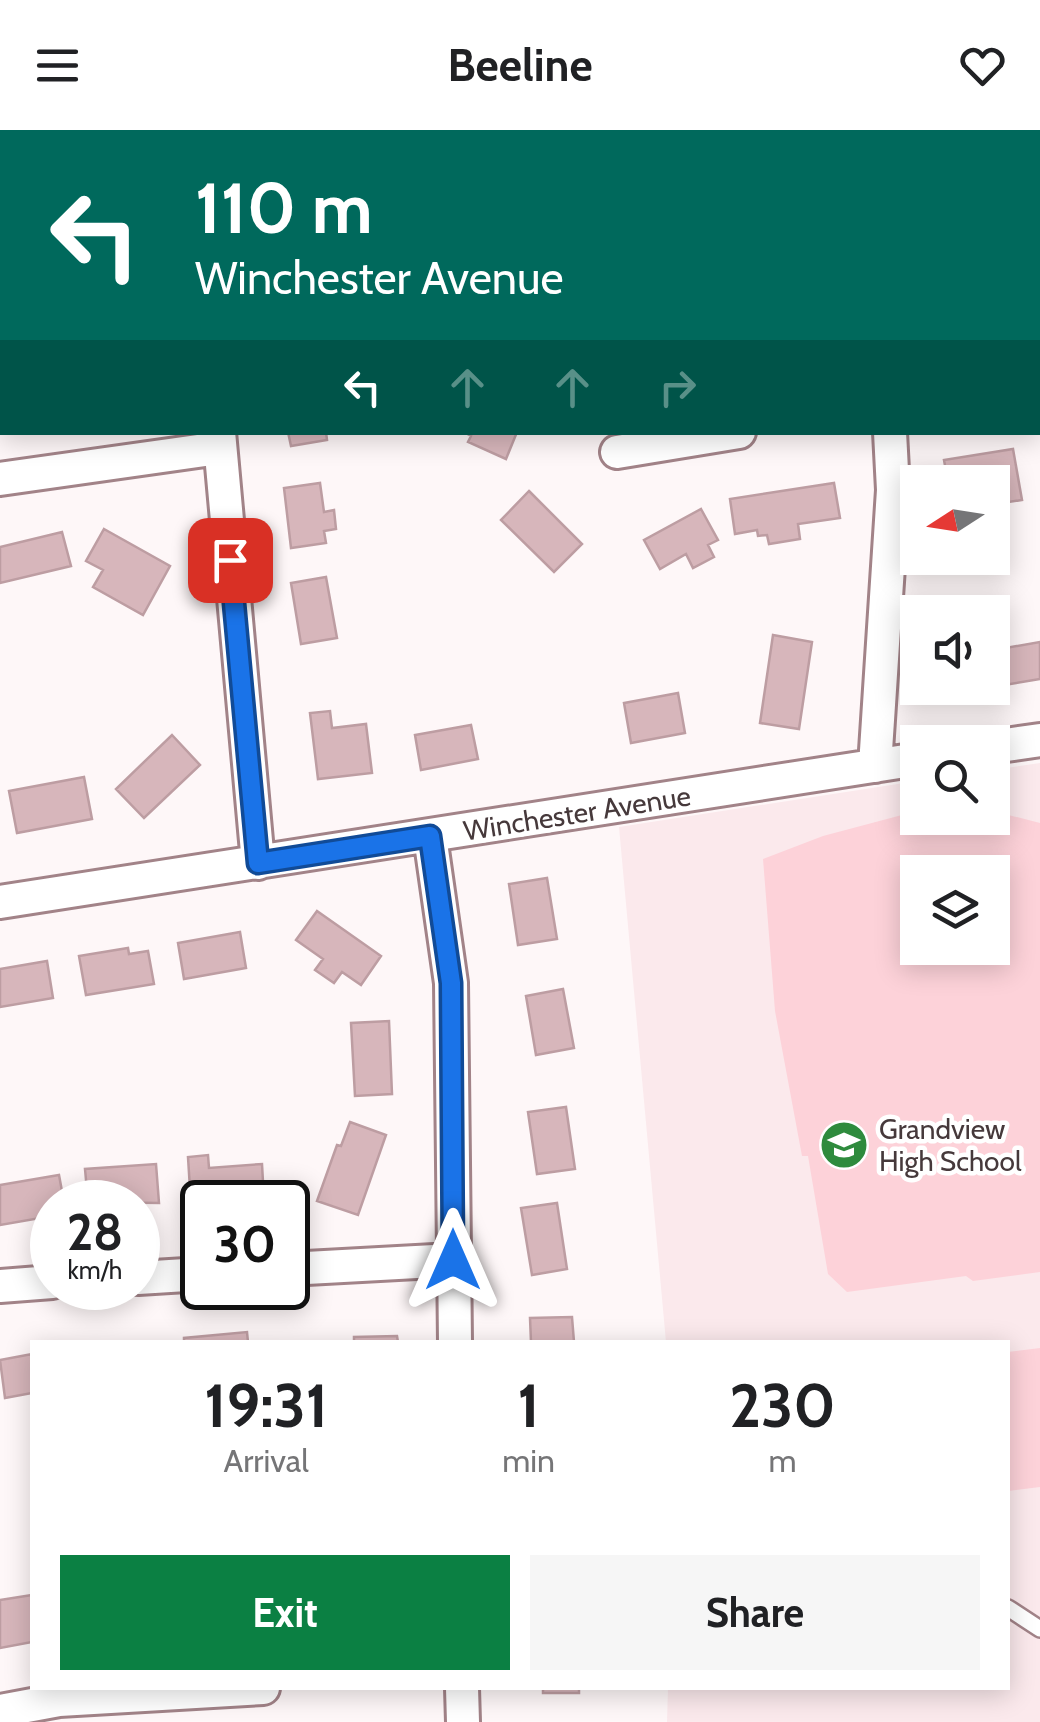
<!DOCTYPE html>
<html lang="en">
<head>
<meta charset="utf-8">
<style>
  body { margin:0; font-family:Cabin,sans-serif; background:#f6f6f6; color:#202124; height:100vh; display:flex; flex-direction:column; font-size:38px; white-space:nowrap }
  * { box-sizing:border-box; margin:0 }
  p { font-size:32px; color:#757577 }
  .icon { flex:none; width:55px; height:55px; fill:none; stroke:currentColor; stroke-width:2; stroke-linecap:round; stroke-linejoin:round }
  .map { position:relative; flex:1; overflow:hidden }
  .panel { position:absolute; left:30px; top:1210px; width:980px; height:350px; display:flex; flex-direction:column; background:#fff; border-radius:0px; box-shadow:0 5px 25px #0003 }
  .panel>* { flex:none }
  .guide { position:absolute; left:0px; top:0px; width:1040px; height:305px; box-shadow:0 5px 25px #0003; background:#00695c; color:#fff; overflow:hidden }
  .needle { width:65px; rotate:258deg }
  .tools { position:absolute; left:900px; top:335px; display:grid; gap:20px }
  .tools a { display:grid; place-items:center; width:110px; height:110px; border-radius:0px; background:#fff; box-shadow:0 5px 25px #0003; font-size:50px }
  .speed { position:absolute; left:30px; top:1050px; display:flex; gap:20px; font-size:50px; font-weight:700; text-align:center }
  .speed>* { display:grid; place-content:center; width:130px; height:130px; border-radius:50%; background:#fff; box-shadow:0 5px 25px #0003; line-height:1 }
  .speed small { font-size:25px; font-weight:400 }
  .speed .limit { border:5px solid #111; border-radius:15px; background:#fff; color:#111 }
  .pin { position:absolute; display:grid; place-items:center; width:85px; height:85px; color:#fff; margin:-42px; border-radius:20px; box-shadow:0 5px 15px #0006 }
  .me { position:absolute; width:110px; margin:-55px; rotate:0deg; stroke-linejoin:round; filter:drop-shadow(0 0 8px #0008) }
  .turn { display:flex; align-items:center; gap:35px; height:210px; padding:0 30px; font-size:45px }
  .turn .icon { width:130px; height:130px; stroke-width:2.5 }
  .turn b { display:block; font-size:70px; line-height:85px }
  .lanes { display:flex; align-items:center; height:95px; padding:0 30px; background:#0003; justify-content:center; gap:50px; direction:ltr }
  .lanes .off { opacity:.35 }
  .eta { display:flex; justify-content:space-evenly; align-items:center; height:170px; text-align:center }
  .eta b { font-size:60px; font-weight:800; line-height:70px }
  .cta { display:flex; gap:20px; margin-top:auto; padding:20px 30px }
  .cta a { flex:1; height:115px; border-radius:0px; background:#0b8043; color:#fff; font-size:40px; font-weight:800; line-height:115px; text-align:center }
  .cta a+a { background:#f6f6f6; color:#202124 }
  header { display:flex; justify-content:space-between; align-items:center; height:130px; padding:0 30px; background:#fff; font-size:45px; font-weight:800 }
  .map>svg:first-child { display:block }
  .built { fill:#fbe9ec; fill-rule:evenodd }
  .green { fill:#fdd2d9; fill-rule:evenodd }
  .building { fill:#d7b6bb; stroke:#bd9da2; stroke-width:2.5 }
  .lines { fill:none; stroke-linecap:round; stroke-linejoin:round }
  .lane-casing { stroke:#a28388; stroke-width:20 }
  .street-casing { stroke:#a28388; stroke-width:38 }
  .lane { stroke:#fff; stroke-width:15 }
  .street { stroke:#fff; stroke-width:32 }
  .route-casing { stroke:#114b97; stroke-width:25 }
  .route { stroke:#1a73e8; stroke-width:18 }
  .labels { text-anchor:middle; stroke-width:9; stroke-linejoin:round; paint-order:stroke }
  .street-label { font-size:28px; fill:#46393b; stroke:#fff }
  .poi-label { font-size:28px; fill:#46393b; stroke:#fff; text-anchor:start }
</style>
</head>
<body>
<header><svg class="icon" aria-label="menu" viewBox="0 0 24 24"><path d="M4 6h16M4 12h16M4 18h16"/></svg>Beeline<svg class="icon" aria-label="heart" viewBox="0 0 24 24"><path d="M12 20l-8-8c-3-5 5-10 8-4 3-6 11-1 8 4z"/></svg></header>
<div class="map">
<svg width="1040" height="1592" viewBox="0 0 1040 1592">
  <rect width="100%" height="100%" fill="#fef7f8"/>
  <!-- built -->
  <path class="built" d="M1040 633V1592H667L668 1558H1008V1212H666L619 697 917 651 918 688H992L993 640ZM918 742H992V818H918Z"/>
  <!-- green -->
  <path class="green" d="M917 681 918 688H992L993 681 1040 693V1142L973 1151 966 1146 847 1162 828 1144 808 1026H802L775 881 763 729 823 706ZM918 742H992V818H918Z
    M1040 1218V1357L1008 1361V1222Z"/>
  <!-- building -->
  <path class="building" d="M90 0H157V2H90Z
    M695 0H782V2H695Z
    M288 302H326L327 310 291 316Z
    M464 302H517L506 329 468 312 471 306Z
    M1013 319 1022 370 995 374 992 352H948L944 330Z
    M320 353 324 382 334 380 336 399 324 401 326 413 291 418 284 358Z
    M834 353 840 388 798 394 800 409 769 414 767 405 758 406 757 400 735 404 730 369Z
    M529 361 582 414 554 442 501 390Z
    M701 379 718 410 708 415 714 427 693 438 686 424 660 439 644 410Z
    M104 399 170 436 143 485 93 457 103 440 86 431Z
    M62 402 71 436 0 453V417Z
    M326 447 337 508 301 514 291 453Z
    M996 499 1000 519 1040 512V549L992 557V500Z
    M773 505 812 512 799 599 760 593Z
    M678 563 685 603 631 613 624 573Z
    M330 581 332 598 366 594 372 643 318 649 310 583Z
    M471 595 478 629 421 640 415 605Z
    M172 605 200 635 144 688 116 659Z
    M84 647 92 689 17 703 9 661Z
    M547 748 557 809 518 815 509 754Z
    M317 781 381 826 361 855 342 842 334 853 315 840 323 829 296 810Z
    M240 802 246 838 184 849 178 813Z
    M128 818 129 824 148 821 154 854 86 865 79 826Z
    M47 831 53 868 0 877V839Z
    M563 859 574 918 536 925 526 866Z
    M389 891 392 964 355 966 351 893Z
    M566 977 575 1039 537 1044 528 982Z
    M350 992 386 1005 358 1085 317 1071 337 1015 341 1016Z
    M208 1025 209 1038 262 1034 264 1070 191 1075 188 1027Z
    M156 1034 159 1073 88 1072 85 1039Z
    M59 1045 64 1072H52V1086L0 1095V1055Z
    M557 1073 567 1139 532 1145 521 1078Z
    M572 1187 574 1212H531L530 1188Z
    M247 1202 248 1212H184V1208Z
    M397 1206 398 1212H354V1207Z
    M32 1224V1263L5 1268 0 1230Z
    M32 1465V1512L0 1518V1470Z
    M543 1558H579V1563H543Z"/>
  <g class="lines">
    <!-- lane casing -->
    <g class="lane-casing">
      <path id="lane" d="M1008 1478 1040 1499"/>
    </g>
    <!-- street casing -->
    <g class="street-casing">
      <path id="street" d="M838 0 839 2
        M216 2 217 0
        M1038 254H1040
        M219 302 258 733
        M617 322 739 302
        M0 349 219 318
        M992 617 1040 610
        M875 636 893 360 890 302
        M430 706 451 853 455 1212
        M0 772 918 629
        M288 1139 453 1130
        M138 1148 202 1144
        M0 1156 52 1152
        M462 1558 463 1592
        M0 1581 59 1570 263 1558"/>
    </g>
    <!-- lane -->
    <use href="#lane" class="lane"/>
    <!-- street -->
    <use href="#street" class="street"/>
  </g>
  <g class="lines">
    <!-- route casing -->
    <g class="route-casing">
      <path id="route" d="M230 430 258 733 430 706 451 853 453 1130"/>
    </g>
    <!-- route -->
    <use href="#route" class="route"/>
  </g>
  <!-- icons -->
  <defs>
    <g id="school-disc" transform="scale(2.5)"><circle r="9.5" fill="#2e8b3d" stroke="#fff"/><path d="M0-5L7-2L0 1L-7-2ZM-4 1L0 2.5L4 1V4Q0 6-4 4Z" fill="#fff"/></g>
  </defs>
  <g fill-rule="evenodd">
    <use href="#school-disc" x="844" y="1015"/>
  </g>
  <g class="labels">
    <!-- street labels -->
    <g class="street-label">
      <text transform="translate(577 683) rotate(-9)" y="10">Winchester Avenue</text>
    </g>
    <!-- poi labels -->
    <g class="poi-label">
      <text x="879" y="1009">Grandview<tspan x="879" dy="32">High School</tspan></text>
    </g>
  </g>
</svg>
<div class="tools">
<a><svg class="needle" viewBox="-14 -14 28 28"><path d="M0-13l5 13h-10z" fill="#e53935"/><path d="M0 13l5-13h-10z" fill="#757577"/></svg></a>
<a><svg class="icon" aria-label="sound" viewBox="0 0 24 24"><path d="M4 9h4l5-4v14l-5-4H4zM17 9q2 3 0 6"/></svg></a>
<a><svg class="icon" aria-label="search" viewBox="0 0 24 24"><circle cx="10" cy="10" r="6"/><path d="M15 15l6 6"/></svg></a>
<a><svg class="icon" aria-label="layers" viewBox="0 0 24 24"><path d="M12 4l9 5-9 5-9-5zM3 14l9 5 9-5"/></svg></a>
</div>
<div class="speed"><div>28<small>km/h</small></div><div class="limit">30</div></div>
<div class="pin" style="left:230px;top:430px;background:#d93025"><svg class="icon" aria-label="arrive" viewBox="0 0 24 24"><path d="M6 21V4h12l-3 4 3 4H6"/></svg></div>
<svg class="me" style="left:453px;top:1130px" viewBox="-20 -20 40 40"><path d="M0-17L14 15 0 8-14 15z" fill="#1a73e8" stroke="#fff" stroke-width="4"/></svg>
<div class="guide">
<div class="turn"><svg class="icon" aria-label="left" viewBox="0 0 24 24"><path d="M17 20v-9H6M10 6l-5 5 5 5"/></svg><div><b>110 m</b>Winchester Avenue</div></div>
<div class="lanes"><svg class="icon" aria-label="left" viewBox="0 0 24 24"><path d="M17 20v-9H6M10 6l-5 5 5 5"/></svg><svg class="icon off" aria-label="ahead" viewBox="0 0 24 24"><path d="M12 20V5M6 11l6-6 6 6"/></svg><svg class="icon off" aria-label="ahead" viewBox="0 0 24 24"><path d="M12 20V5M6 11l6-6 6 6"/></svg><svg class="icon off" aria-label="right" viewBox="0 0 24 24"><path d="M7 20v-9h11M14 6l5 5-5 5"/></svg></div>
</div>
<section class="panel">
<div class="eta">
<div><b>19:31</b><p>Arrival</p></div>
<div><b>1</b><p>min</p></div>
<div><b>230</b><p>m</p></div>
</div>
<div class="cta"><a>Exit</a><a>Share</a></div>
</section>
</div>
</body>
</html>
